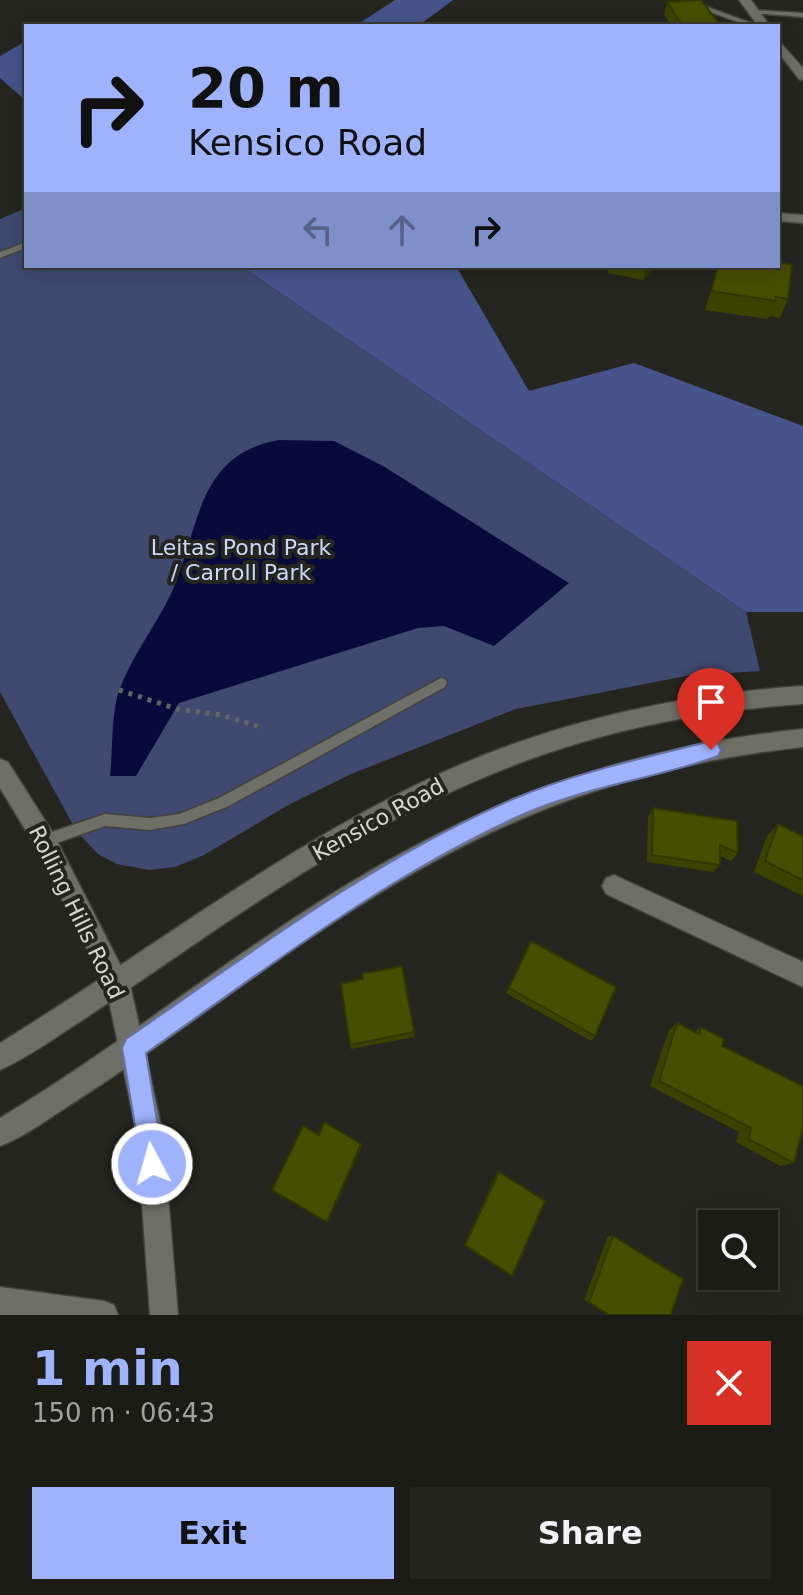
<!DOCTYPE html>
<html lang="en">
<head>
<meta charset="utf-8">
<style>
  body { margin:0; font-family:"DejaVu Sans",sans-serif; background:#252520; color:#f1f3f6; height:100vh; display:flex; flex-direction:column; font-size:30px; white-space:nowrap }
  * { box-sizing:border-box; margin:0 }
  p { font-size:26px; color:#a0a1a1 }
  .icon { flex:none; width:44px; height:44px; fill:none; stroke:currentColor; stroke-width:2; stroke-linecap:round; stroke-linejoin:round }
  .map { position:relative; height:1315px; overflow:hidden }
  .sheet { display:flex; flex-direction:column; background:#1c1c17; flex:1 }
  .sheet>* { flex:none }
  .guide { position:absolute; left:24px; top:24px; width:756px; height:244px; border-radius:0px; box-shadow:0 4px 20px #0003,0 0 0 2px #3a3a36; background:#9fb3fd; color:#111; overflow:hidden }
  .buttons { position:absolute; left:698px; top:1210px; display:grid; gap:16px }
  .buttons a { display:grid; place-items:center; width:80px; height:80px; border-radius:0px; background:#1c1c17; box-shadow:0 4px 20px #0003,0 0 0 2px #3a3a36; font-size:40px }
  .pin { position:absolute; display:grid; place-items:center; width:68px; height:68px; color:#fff; margin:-82px -34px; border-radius:50% 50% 50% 0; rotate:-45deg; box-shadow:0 0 8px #0007 }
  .pin .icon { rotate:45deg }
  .me { position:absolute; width:88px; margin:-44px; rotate:354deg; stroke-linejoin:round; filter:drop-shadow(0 0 6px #0008) }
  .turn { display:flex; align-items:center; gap:28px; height:168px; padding:0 32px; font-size:36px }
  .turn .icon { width:104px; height:104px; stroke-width:2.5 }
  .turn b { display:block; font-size:56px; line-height:68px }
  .lanes { display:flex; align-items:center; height:76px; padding:0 32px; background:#0003; justify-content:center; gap:40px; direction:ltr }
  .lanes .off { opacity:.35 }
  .round { display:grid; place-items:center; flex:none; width:84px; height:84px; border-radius:0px; background:#252520 }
  .overview { display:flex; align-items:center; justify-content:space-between; height:136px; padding:0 32px }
  h1 { font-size:48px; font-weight:600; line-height:60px; color:#9fb3fd }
  .button { display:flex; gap:16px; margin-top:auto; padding:16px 32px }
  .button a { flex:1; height:92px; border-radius:0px; background:#9fb3fd; color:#111; font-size:32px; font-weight:600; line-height:92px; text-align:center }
  .button a+a { background:#252520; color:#f1f3f6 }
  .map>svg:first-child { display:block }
  .green { fill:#404a70 }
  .forest { fill:#46548b }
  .water { fill:#080a3b }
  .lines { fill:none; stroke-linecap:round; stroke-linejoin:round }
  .service-casing { stroke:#42433d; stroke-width:3 }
  .minor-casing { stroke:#42433d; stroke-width:3 }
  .tertiary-casing { stroke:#42433d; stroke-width:3 }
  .path { stroke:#64655e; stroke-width:5; stroke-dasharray:4 6; stroke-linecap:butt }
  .service { fill:#6e6f67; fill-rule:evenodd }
  .minor { fill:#6e6f67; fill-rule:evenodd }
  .tertiary { fill:#6e6f67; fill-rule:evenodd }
  .wall { fill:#3c4300 }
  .shaded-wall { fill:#313700 }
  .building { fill:#464e00; stroke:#313700; stroke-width:2 }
  .route { fill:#9fb3fd; stroke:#6774a4; stroke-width:2 }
  .labels { text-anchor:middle; stroke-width:8; stroke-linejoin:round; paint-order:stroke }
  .park-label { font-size:22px; fill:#ccd7f9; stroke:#25261f }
  .street-label { font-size:22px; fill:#d6d7d2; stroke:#25261f }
</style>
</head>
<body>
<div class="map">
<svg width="803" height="1315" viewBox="0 0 803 1315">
  <rect width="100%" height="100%" fill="#25261f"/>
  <!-- green -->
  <path class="green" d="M26 208V266H241L746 612 760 671 686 676 516 709 351 774 290 804 204 855 175 867 149 870 117 864 98 854 77 832 0 692V219Z"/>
  <!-- forest -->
  <path class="forest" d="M395 0H453L418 26H355Z
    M26 41V101L0 78V56Z
    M241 266H456L529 391 634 363 803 426V612H746Z"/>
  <!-- water -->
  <path class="water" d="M279 440 334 441 383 466 569 583 494 646 444 626 418 628 179 703 136 776H110C113 752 111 713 119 691 131 657 155 627 171 594 200 530 195 455 279 440Z"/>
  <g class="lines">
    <!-- service casing -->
    <g class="service-casing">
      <path id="service" d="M692 6H704L760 26C737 26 715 10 692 8Z
        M753 10 803 13V17L751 13 750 12Z
        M26 242V248L0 258V252Z
        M441 678 445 679 447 683 445 687 229 806 184 824 150 830 105 826 45 847 40 846 38 841 40 836 105 814 150 818 179 814 219 798Z"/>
    </g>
    <!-- minor casing -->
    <g class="minor-casing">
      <path id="minor" d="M739 0H751L770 26H758Z
        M778 40 803 68V80L799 79 778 52Z
        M778 213 803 215V223L778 221Z
        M0 759 8 762 53 833 130 984 163 1134 178 1315H150L137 1134 106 987 37 849 0 788Z
        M614 875 803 962V987L606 894 602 886 606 878Z
        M0 1287 104 1301 114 1305 118 1315H0Z"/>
    </g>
    <!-- tertiary casing -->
    <g class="tertiary-casing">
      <path id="tertiary" d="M803 686V704C566 720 412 797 218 928 171 960 125 992 78 1023 53 1039 27 1058 0 1070V1043C140 957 270 856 418 784 539 725 669 695 803 686Z
        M803 729V747C571 772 423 855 237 989 183 1028 129 1067 73 1103 49 1118 26 1136 0 1146V1118C140 1034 266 925 411 848 534 782 664 743 803 729Z"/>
    </g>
    <!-- path -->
    <path class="path" d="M119 690 177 709 221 715 260 727"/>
    <!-- service -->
    <use href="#service" class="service"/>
    <!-- minor -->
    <use href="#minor" class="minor"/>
    <!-- tertiary -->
    <use href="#tertiary" class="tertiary"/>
  </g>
  <!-- wall -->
  <path class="wall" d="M667 2 721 26H672L664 15Z
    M606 266H656L643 280 608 273Z
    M718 266 788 299 780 318 770 316 768 319 705 310Z
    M653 808 738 853 731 861 720 856V865L713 872 647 862 648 817Z
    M778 824 803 836V896L754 872 767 836Z
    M531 941 595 1036 591 1041 506 993Z
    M677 1023 694 1032 701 1027 722 1046 794 1163 780 1166 736 1142 739 1132 650 1086 669 1030Z
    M414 1032V1037L351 1049 350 1045Z
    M499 1172 512 1276 464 1245 497 1173Z
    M608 1236H613L671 1315H607L584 1300Z"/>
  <!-- shaded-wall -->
  <path class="shaded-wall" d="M648 266H656L643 280 646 267Z
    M361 1144 362 1146 328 1222H327Z"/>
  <!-- building -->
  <path class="building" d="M697 0H701L721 26H683L667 2Z
    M778 262 792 265 788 299 776 297V301L711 291 718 266H778Z
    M653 808 737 821 738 853 720 845V865L652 855Z
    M778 824 803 836V880L765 861Z
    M531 941 616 987 595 1036 509 988Z
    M402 966 414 1032 350 1045 341 984 363 979 362 974Z
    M677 1023 699 1034 701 1027 724 1039 722 1046 803 1086V1127L794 1163 748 1139 751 1128 659 1081Z
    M324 1122 361 1144 327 1222 272 1190 303 1126 319 1135Z
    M499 1172 545 1201 512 1276 465 1245Z
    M613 1236 683 1279 671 1315H609L589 1302Z"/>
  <!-- route -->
  <path class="route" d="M711 741 718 744 721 750 718 756C655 779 588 786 526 813 388 874 269 967 146 1053L164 1164 161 1173 152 1177 143 1173 122 1048 126 1039C251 953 373 860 513 799 577 772 644 758 711 741Z"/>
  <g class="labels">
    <!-- park labels -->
    <g class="park-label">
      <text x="241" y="555">Leitas Pond Park<tspan x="241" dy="25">/ Carroll Park</tspan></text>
    </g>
    <!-- street labels -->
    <g class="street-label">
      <text transform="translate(378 819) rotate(-29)" y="8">Kensico Road</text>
      <text transform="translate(77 912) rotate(64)" y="8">Rolling Hills Road</text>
    </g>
  </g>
</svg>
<div class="buttons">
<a><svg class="icon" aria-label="search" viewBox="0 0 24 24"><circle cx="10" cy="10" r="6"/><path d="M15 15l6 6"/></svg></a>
</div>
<div class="pin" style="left:711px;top:750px;background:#d93025"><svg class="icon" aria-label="arrive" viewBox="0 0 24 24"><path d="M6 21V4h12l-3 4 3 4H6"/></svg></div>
<svg class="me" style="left:152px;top:1164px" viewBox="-20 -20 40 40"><circle r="17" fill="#9fb3fd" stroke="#fff" stroke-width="3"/><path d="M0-11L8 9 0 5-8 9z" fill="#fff"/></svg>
<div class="guide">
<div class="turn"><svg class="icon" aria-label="right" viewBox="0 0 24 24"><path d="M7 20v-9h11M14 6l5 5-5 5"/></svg><div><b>20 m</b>Kensico Road</div></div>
<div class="lanes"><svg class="icon off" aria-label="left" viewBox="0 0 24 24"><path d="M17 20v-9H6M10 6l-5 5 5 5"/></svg><svg class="icon off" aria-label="ahead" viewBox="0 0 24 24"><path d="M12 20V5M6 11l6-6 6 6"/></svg><svg class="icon" aria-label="right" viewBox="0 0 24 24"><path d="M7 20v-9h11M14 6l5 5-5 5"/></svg></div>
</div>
</div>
<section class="sheet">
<div class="overview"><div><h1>1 min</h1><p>150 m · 06:43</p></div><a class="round" style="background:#d93025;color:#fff"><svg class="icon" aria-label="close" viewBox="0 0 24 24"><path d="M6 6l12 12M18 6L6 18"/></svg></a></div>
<div class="button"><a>Exit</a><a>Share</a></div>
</section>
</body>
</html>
